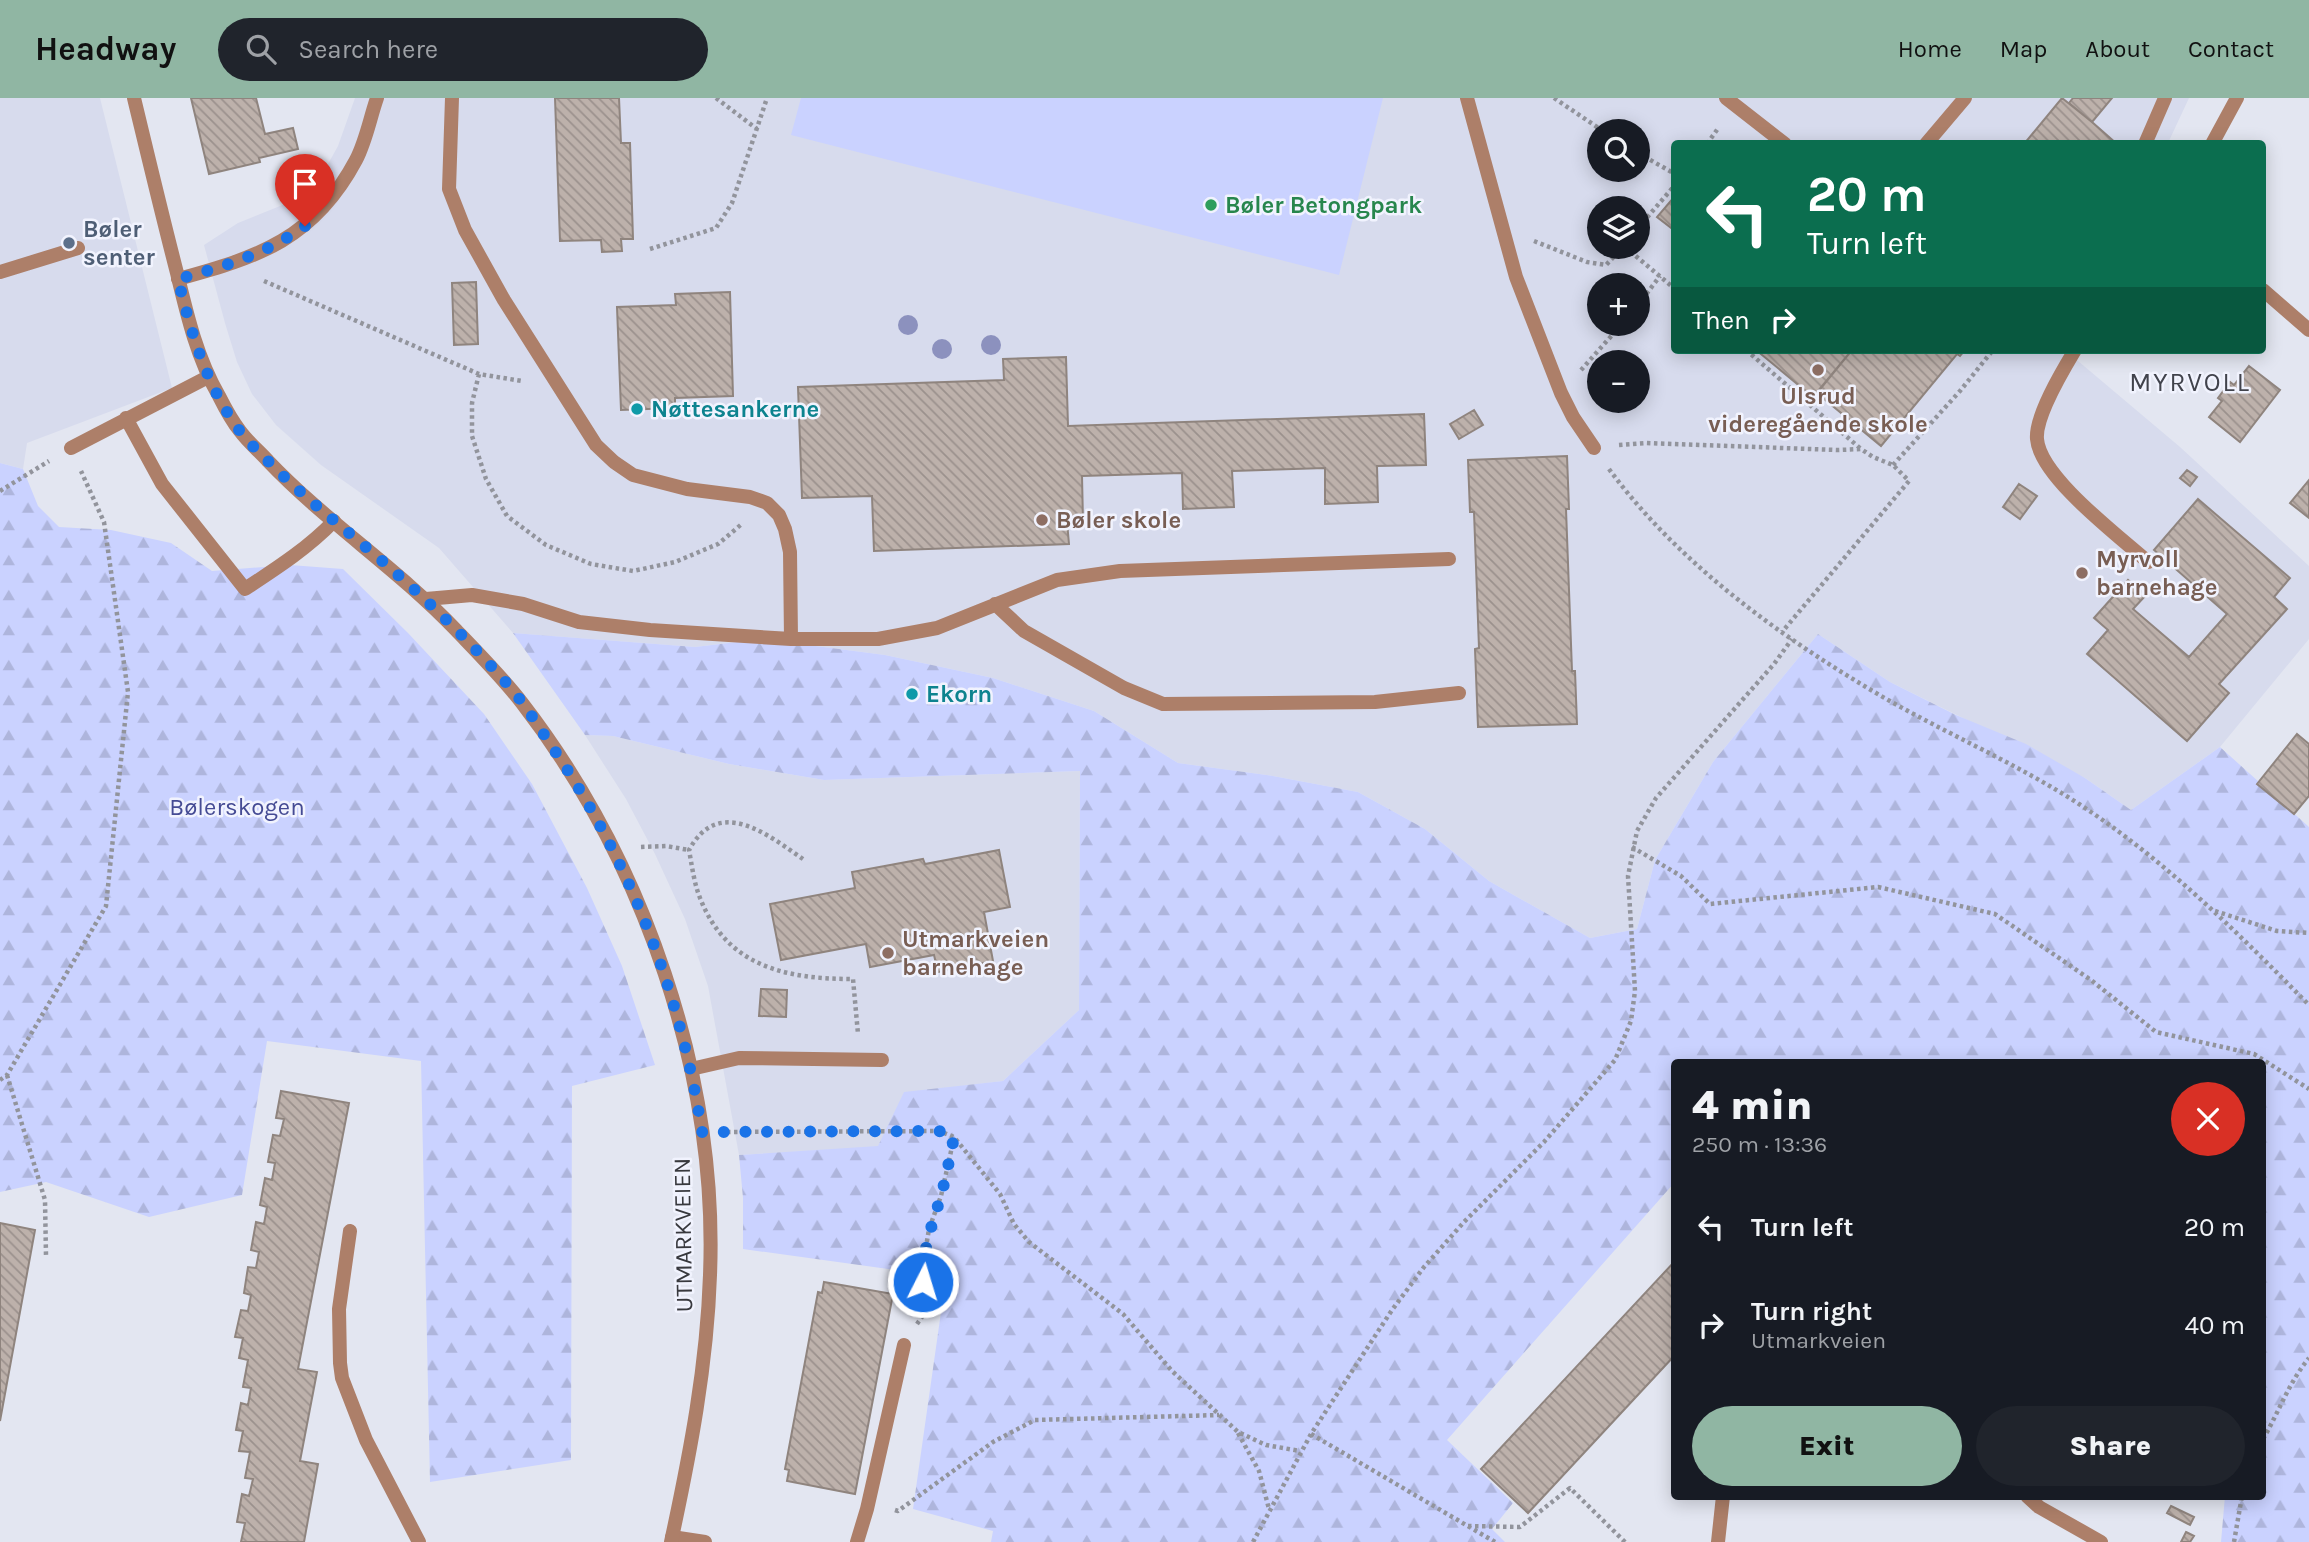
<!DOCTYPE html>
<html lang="en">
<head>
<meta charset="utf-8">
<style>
  body { margin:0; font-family:Karla,sans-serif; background:#20242c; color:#f1f3f6; height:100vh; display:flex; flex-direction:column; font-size:26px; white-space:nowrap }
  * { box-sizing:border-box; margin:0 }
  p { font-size:23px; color:#9ea1a6 }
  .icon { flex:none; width:38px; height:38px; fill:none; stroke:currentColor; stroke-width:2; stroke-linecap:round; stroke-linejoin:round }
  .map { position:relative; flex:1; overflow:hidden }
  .details { position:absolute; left:1671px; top:961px; width:595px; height:441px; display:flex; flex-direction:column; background:#171b24; border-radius:7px; box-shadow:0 4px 18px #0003 }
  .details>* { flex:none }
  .top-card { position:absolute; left:1671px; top:42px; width:595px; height:214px; border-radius:7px; box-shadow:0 4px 18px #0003; background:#0b6e4f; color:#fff; overflow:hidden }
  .controls { position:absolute; left:1587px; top:21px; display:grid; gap:14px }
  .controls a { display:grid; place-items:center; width:63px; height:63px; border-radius:50%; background:#171b24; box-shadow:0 4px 18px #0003; font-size:35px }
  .pin { position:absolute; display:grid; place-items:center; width:60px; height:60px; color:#fff; margin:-72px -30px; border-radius:50% 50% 50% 0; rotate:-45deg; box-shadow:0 0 7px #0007 }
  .pin .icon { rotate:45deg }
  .me { position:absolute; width:77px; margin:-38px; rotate:5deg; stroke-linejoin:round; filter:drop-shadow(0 0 5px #0008) }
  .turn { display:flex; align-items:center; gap:24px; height:147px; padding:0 21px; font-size:32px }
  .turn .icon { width:91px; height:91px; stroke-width:2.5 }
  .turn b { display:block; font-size:49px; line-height:60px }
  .then { display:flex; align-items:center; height:66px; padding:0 21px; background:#0003; gap:14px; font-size:26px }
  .round { display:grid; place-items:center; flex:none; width:74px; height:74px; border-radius:37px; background:#20242c }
  .head { display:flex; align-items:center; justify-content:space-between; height:119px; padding:0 21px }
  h1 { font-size:42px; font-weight:800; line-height:52px }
  .primary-button { display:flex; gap:14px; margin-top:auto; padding:14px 21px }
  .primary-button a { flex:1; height:80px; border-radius:42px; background:#90b6a3; color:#111; font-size:28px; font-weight:800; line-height:80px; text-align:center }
  .primary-button a+a { background:#20242c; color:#f1f3f6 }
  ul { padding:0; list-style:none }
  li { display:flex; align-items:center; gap:21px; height:98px; padding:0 21px }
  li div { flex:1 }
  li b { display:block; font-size:26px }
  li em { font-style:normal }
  header { display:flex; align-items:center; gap:42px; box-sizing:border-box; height:98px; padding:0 35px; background:#90b6a3; color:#111 }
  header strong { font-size:33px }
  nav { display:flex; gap:38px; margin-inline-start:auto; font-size:24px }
  .search { width:490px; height:63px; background:#20242c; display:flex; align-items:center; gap:18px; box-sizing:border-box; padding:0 24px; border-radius:38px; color:#9ea1a6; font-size:26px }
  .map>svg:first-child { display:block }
  .built { fill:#d7dbed; fill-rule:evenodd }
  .forest { fill:url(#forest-firs) }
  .pitch { fill:#cad2ff }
  .building { fill:url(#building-back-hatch); stroke:#8f847e; stroke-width:2 }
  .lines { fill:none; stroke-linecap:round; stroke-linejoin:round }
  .path { stroke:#92949c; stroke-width:4.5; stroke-dasharray:3.5 3.5; stroke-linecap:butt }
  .service { stroke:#ad7f69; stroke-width:14 }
  .minor { stroke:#ad7f69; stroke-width:14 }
  .tertiary { stroke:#ad7f69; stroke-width:14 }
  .tree { fill:#8c91be }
  .route { stroke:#1a73e8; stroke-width:12; stroke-dasharray:0 21.6 }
  .leisure-dot { fill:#2e9e5b; stroke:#f1f3fe; stroke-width:2.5 }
  .service-dot { fill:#5c6f8a; stroke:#f1f3fe; stroke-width:2.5 }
  .education-dot { fill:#8d6e63; stroke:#f1f3fe; stroke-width:2.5 }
  .culture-dot { fill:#0f9aa8; stroke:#f1f3fe; stroke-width:2.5 }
  .labels { text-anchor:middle; stroke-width:5; stroke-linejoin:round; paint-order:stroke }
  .leisure-label { font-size:24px; font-weight:bold; fill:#27864d; stroke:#f1f3fe; text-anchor:start }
  .service-label { font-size:24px; font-weight:bold; fill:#4e5e75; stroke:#f1f3fe; text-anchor:start }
  .education-label { font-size:24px; font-weight:bold; fill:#785e54; stroke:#f1f3fe; text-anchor:start }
  .culture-label { font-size:24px; font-weight:bold; fill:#0d838f; stroke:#f1f3fe; text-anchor:start }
  .park-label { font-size:24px; fill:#454b94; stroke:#f1f3fe }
  .street-label { font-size:24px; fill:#38393e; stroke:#f1f3fe }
  .neighbourhood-label { font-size:26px; letter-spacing:2px; fill:#41434c; stroke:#f1f3fe }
</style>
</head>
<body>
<header>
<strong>Headway</strong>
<div class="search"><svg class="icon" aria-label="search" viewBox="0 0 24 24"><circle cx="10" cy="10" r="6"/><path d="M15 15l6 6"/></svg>Search here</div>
<nav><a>Home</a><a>Map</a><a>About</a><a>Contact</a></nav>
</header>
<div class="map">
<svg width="2309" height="1444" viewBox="0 0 2309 1444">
  <defs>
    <pattern id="forest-firs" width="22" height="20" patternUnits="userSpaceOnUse" patternTransform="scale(1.75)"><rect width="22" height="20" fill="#cad2ff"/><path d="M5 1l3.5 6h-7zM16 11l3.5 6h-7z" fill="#aeb5dc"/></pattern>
    <pattern id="building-back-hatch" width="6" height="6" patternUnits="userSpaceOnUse" patternTransform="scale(1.75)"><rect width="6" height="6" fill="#bdb1ab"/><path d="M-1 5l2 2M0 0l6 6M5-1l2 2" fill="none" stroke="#9b918d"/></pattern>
  </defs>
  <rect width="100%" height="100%" fill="#e3e6f1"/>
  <!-- built -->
  <path class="built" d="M0 0H100L172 290 27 345 23 371 0 365Z
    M355 0H2189L2168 45 1675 46V252H2065L2180 349 2309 468V541L2220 649 2131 712 2085 680 1890 584 1818 536 1713 664 1655 762 1637 831 1590 840 1489 783 1425 731 1358 694 1273 678 1178 665 1094 613 993 580 885 557 762 541 695 549 513 535 439 450 321 367 276 327 252 296 237 264 225 225 204 147 238 125 285 106 311 87 323 75 338 48ZM1600 33H1638V72H1600ZM1600 110H1638V149H1600ZM1600 187H1638V226H1600ZM1600 264H1638V303H1600Z
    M585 637 613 638 729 666 824 682 1080 673 1079 912 1003 983 904 995 878 1049 739 1057 708 888 685 821 655 756 626 701Z"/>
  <!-- forest -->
  <path class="forest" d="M0 365 23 371 38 408 59 429 111 432 171 445 212 473 290 467 343 471 408 535 484 616 532 686 587 790 622 868 655 967 572 988 571 1362 430 1384 421 963 267 943 242 1097 149 1119 46 1084 0 1094Z
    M513 535 695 549 762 541 885 557 993 580 1094 613 1178 665 1273 678 1358 694 1425 731 1489 783 1590 840 1637 831 1655 762 1713 664 1818 536 1890 584 1956 617 2026 646 2085 680 2131 712 2220 649 2309 729V1444H2221L2225 1398H2263V964H1675V1084L1447 1342 1513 1405 1492 1431 1505 1444H991L993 1433 913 1411 946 1179 743 1151V1100L739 1057 878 1048 904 994 1003 983 1079 912 1080 673 824 682 729 666 613 638 585 637Z"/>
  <!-- pitch -->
  <path class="pitch" d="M801 0H1383L1339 177 791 37Z"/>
  <!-- building -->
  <path class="building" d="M191 0H256L265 36 293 30 298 51 259 60 260 64 209 76Z
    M555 0H619L621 45H630L633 141H621L622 153 602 154 601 142 560 143Z
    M2062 0 2092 24 2117 46H2024Z
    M2073 0H2112L2092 24 2069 5Z
    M1675 98V133L1657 119Z
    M476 184 478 246 454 247 452 185Z
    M730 194 733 298 675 300V310L621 312 617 209 676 207 675 196Z
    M1756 252H1852L1813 299Z
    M1852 252H1965L1960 258 1957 256 1881 348 1817 295Z
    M1066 259 1068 328 1424 316 1426 367 1377 368 1378 404 1325 406V370L1232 373 1234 409 1183 411 1182 375 1082 378 1083 423 1067 424 1069 446 874 453 872 398 802 400 798 289 1004 282 1003 261Z
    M2249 268 2280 292 2240 344 2209 319 2222 303 2218 300 2230 284 2234 287Z
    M1474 312 1483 327 1459 341 1450 326Z
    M1567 358 1569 411H1566L1572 573H1575L1577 626 1478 629 1475 551 1479 550 1474 414H1470L1468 362Z
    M2187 372 2197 379 2190 388 2180 380Z
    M2309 382V420L2290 405Z
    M2019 386 2037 398 2020 421 2003 409Z
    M2198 401 2290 480 2274 499 2287 511 2219 586 2229 595 2187 643 2087 556 2108 532 2094 520 2128 482 2146 497 2133 511 2189 559 2227 516 2154 452Z
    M2297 636 2309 646V698L2294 716 2257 686Z
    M999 752 1010 809 984 814 993 863 938 874 934 857 870 869 866 846 781 862 770 806 855 790 852 774 923 761 925 766Z
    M761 891 787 892 786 919 759 918Z
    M281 993 349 1005 298 1271 317 1274 300 1363 318 1366 304 1444H241L245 1425 237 1424 242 1396 249 1398 253 1381 245 1380 250 1354 239 1353 243 1333 236 1332 241 1305 248 1307 251 1290 243 1289 248 1262 239 1260 243 1240 235 1239 241 1212 248 1213 251 1197 244 1195 248 1169 256 1170 259 1154 251 1152 256 1124 264 1126 267 1109 260 1107 265 1080 272 1082 275 1065 268 1064 273 1037 280 1038 284 1021 276 1020Z
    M0 1125 35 1132 0 1323Z
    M1675 1163V1257L1528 1415 1481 1371Z
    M824 1184 893 1196 855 1396 787 1383 789 1372 785 1371 818 1194 822 1195Z
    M2171 1408 2194 1419 2190 1427 2167 1415Z
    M2186 1434 2194 1438 2190 1444H2181Z"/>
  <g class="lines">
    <!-- path -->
    <path class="path" d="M716 0 757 31
      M1554 0 1603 33
      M1707 46 1719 29
      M1638 55 1675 76
      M1638 130 1675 87
      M1534 143 1587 164 1606 167 1623 149
      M1625 149 1675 191
      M650 151 716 130 732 105 767 0
      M264 183 479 276 522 283
      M1638 207 1660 178
      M1746 252 1861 351
      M1581 272 1622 226
      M479 276 472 305V338L486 381 507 418 546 447 591 466 633 473 675 464 718 446 743 425
      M1619 347 1646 345 1838 352 1861 351 1873 359 1893 367 1909 383 1782 534
      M1893 367 1960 293 1993 252
      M1609 371C1675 461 1771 532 1866 589 1935 631 2011 662 2079 706 2165 762 2238 835 2309 907
      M0 393 49 363
      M641 749 666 748 689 752
      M1632 749 1681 778 1710 806 1878 789 1995 816 2091 882 2156 934 2254 956 2309 991
      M803 761C768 737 719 697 689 752 692 768 694 785 700 800 727 869 786 881 853 881L858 936
      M2215 813 2277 833 2309 835
      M7 977 45 1102 46 1158
      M0 982 7 977 106 808 128 594 104 424 81 373
      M727 1034 939 1033 954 1039 1000 1096 1014 1126 1029 1144 1123 1216 1172 1273 1238 1334 1266 1347 1300 1353
      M917 1226 922 1219 923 1167 929 1131 941 1098 954 1040
      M1238 1335 1259 1373 1269 1411
      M1311 1336 1495 1444
      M2263 1341C2279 1314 2289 1284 2309 1260
      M895 1412 898 1413 993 1344 1035 1322 1219 1317
      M1468 1428 1520 1429 1570 1390 1625 1444
      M1253 1444 1311 1336 1392 1212 1424 1169 1464 1124 1544 1044 1615 962 1631 923 1635 893 1628 778 1637 733 1656 700 1774 566 1792 541
      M2234 1444 2242 1398"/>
    <!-- service -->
    <path class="service" d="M452 0 449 91 465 132 504 202 596 347 614 364 633 377 687 391 750 399 767 405 779 417 785 431 790 454 791 541
      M1467 0 1516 179 1561 295 1573 319 1594 350
      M1726 0 1785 46
      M1926 46 1965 0
      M2145 46 2165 0
      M0 174 78 150
      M178 181C259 159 314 141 356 62 366 43 370 20 377 0
      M2075 252C2063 272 2035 318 2037 341 2040 379 2119 438 2148 464
      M126 320 162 386 245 491C277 470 308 450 334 423
      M71 350 208 279
      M426 501 472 497 523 506 579 524 650 532 791 541H878L937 530 1057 482 1120 473 1449 461
      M995 506 1024 533 1124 590 1163 606 1375 604 1459 595
      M691 971 739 960 882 962
      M350 1133 339 1211 340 1265 342 1280 366 1342 419 1444
      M672 1439 705 1444
      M857 1444 867 1411 904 1247"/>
    <!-- minor -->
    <path class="minor" d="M2212 46 2237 0
      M2263 192 2309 232
      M2027 1398 2039 1409 2101 1444
      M1718 1444 1723 1398"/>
    <!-- tertiary -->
    <path class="tertiary" d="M134 0C148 58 162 117 177 175 187 217 197 260 219 298 225 310 232 323 240 333 248 344 259 353 268 363 326 424 398 471 456 532 479 556 502 579 522 605 644 763 718 978 710 1177 707 1268 690 1356 671 1444"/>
  </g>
  <!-- trees -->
  <g class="tree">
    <circle cx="908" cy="227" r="10"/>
    <circle cx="991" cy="247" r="10"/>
    <circle cx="942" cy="251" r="10"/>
  </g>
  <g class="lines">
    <!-- route -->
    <path class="route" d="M305 128C266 156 223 169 178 181 191 234 206 287 239 332 246 342 256 351 264 359 300 396 340 427 380 461 425 500 469 542 508 587 527 608 541 633 557 656 633 770 681 899 702 1034L939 1033 954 1039C950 1059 946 1079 941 1098 932 1127 922 1153 923 1184"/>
  </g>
  <!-- markers -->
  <circle class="leisure-dot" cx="1211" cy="107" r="7"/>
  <circle class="service-dot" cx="69" cy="145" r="7"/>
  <g class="education-dot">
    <circle cx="1818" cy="272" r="7"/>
    <circle cx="1042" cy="422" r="7"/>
    <circle cx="2082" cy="475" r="7"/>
    <circle cx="888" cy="855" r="7"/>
  </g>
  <g class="culture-dot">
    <circle cx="637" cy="311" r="7"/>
    <circle cx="912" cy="596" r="7"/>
  </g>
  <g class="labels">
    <!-- leisure labels -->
    <g class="leisure-label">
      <text x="1225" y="115">Bøler Betongpark</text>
    </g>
    <!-- service labels -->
    <g class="service-label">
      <text x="83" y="139">Bøler<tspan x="83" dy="28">senter</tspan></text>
    </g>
    <!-- education labels -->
    <g class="education-label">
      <text x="1818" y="306" text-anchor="middle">Ulsrud<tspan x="1818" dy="28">videregående skole</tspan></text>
      <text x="1056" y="430">Bøler skole</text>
      <text x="2096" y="469">Myrvoll<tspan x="2096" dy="28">barnehage</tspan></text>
      <text x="902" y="849">Utmarkveien<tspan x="902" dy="28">barnehage</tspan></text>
    </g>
    <!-- culture labels -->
    <g class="culture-label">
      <text x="651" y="319">Nøttesankerne</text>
      <text x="926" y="604">Ekorn</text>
    </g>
    <!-- park labels -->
    <g class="park-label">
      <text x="237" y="717">Bølerskogen</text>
    </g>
    <!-- street labels -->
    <g class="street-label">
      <text transform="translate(683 1137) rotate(-91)" y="8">UTMARKVEIEN</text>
    </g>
    <!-- neighbourhood labels -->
    <g class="neighbourhood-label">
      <text x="2190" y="293">MYRVOLL</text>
    </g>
  </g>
</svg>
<div class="controls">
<a><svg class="icon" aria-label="search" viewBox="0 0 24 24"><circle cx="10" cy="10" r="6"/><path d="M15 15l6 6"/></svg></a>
<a><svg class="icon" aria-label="layers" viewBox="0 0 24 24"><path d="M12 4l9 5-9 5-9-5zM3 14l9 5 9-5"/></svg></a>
<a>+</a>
<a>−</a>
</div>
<div class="pin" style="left:305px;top:128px;background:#d93025"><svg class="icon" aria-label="arrive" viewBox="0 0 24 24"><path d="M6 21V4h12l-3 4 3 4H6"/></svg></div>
<svg class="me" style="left:923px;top:1184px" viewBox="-20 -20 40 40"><circle r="17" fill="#1a73e8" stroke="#fff" stroke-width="3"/><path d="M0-11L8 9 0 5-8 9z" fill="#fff"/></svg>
<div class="top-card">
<div class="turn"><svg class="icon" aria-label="left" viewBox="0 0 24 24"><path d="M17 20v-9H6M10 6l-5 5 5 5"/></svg><div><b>20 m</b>Turn left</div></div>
<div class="then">Then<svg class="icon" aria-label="right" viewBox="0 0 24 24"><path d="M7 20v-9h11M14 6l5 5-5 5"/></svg></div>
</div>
<section class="details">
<div class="head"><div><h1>4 min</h1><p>250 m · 13:36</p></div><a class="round" style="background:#d93025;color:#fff"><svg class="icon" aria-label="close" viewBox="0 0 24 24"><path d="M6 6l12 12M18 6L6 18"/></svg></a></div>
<ul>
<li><svg class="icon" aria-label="left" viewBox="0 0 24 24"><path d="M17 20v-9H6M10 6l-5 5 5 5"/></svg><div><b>Turn left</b></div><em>20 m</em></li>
<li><svg class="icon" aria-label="right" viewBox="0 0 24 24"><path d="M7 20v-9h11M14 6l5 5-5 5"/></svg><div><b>Turn right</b><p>Utmarkveien</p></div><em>40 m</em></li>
</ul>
<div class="primary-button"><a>Exit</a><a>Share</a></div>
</section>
</div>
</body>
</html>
